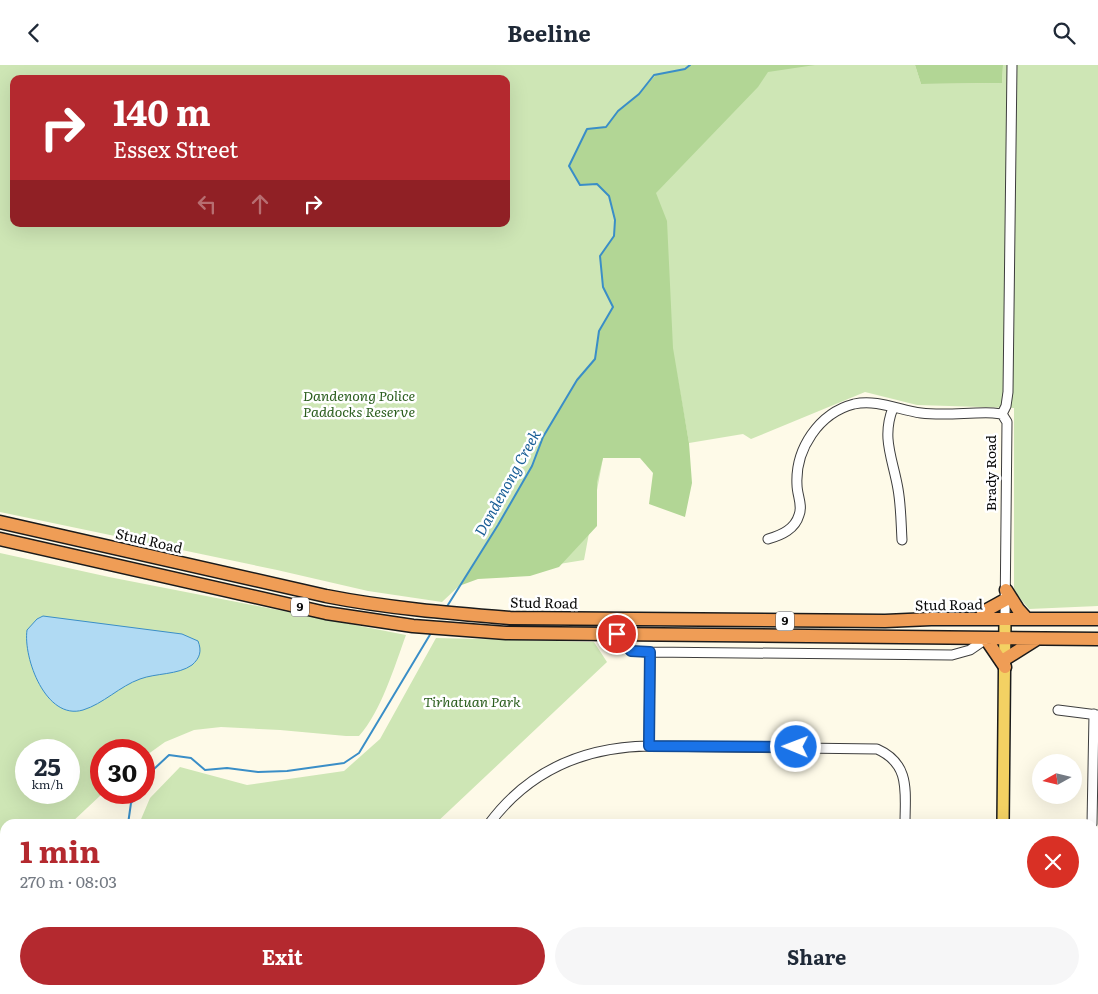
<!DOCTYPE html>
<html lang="en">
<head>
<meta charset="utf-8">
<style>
  body { margin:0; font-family:Literata,serif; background:#f6f6f7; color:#1f2937; height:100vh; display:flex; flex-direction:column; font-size:19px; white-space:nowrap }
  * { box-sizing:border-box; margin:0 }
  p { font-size:16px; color:#747a83 }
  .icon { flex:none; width:28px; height:28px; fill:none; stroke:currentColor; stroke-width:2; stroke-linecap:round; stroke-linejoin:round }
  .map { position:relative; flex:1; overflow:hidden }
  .side { position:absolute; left:0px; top:754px; width:1099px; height:176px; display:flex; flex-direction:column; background:#fff; border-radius:15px 15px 0 0; box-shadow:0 5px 20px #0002 }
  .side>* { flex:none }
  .guide { position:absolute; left:10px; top:10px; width:500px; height:152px; border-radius:10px; box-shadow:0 5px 20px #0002; background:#b4292f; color:#fff; overflow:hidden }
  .needle { width:32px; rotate:262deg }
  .tools { position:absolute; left:1032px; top:689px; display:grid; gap:10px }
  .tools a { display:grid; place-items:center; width:50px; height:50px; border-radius:50%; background:#fff; box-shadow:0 5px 20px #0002; font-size:25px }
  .speed { position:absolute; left:15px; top:674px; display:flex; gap:10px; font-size:25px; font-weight:700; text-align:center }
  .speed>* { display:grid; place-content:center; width:65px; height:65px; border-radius:50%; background:#fff; box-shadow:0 5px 20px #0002; line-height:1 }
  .speed small { font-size:12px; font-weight:400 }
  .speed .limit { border:8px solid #d22; background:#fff; color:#111 }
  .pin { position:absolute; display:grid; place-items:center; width:42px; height:42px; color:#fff; margin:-21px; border:2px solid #fff; border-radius:50%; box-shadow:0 1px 5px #0007 }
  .me { position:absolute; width:55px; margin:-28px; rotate:271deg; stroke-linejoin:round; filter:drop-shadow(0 0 4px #0008) }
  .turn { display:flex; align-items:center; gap:18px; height:105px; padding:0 20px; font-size:22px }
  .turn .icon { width:65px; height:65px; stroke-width:2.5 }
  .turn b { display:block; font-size:35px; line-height:42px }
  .lanes { display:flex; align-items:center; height:48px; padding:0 20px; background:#0003; justify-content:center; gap:25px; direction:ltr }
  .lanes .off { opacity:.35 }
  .round { display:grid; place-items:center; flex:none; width:52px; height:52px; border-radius:26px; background:#f6f6f7 }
  .summary { display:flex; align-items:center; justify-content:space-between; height:85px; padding:0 20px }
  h1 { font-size:30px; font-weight:700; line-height:38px; color:#b4292f }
  .action { display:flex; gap:10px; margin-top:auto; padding:10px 20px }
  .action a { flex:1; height:58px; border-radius:30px; background:#b4292f; color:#fff; font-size:20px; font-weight:700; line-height:58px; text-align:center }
  .action a+a { background:#f6f6f7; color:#1f2937 }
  header { display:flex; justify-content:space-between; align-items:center; height:65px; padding:0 20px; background:#fff; font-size:22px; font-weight:700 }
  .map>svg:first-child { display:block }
  .green { fill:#cee6b5; fill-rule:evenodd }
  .forest { fill:#b2d695 }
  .water { fill:#b0daf3; stroke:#3a8ec7 }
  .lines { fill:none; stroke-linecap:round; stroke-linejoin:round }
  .stream { stroke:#3a8ec7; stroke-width:2 }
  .minor-casing { stroke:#3d3d3d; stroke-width:11 }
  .major-casing { stroke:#1b1b1b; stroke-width:14 }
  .highway-casing { stroke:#1b1b1b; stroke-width:15 }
  .minor { stroke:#fff; stroke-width:9 }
  .major { stroke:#f3d163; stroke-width:11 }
  .highway { stroke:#ef9d56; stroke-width:12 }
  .route-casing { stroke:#114b97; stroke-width:12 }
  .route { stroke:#1a73e8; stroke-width:9 }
  .labels { text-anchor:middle; stroke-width:5; stroke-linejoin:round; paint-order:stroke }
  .shield { fill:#fff; stroke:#545454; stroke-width:1 }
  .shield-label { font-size:12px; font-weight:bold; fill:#0a0a0a }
  .park-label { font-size:14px; font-style:italic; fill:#2b5e1e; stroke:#fff }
  .street-label { font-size:14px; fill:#0a0a0a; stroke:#fff }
  .water-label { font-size:15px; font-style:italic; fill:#1a5f96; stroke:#fff }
</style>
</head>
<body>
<header><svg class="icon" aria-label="back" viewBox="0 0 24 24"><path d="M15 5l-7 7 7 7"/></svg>Beeline<svg class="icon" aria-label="search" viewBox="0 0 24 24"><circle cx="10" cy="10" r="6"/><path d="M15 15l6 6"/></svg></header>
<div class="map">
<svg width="1098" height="929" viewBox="0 0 1098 929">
  <rect width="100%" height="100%" fill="#fefae8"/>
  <!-- green -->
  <path class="green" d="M0 0H915L921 19 1002 18 1003 0H1098V541L1029 544 1014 526V343L917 340 865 327 751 374 743 369 689 378 675 299 680 379 603 393 584 495 490 510 468 507 459 521 442 537 368 526 277 505 0 447ZM14 14H506V159H14Z
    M0 488 109 512 406 570C395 600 381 647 359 671H346L280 665 221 662 194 665 165 677 144 692V685H101V728H103L70 759H5V819L0 824ZM26 685H69V728H26Z
    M436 573 594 577 607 597 435 759H139L150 733 180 702 247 720 344 706 380 674Z
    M5 877V925H446L448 929H0V880Z"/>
  <!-- forest -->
  <path class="forest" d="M690 0H815L768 7 758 22 656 128 667 156 673 283 689 378 692 418 685 452 649 439 653 408 640 393H603L597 417V461L559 502 530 511 478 514 459 521 498 460 532 401 543 372 577 315 595 294 599 266 613 242 603 222 600 191 614 172 615 155 609 132 597 119 580 120 569 101 587 64 606 62 618 46 639 29 656 10 685 4Z
    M915 0H1003L1002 18 921 19Z"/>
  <!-- water -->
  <path class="water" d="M43 551 182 569 198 576C202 586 200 593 192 600 178 610 156 608 140 614 120 621 103 639 83 645 46 656 23 593 27 565L37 554Z
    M78 925H143L144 929H76Z
    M222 925H295L288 929H224Z"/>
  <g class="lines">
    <!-- stream -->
    <path class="stream" d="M446 543 498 460 532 401 543 372 577 315 595 294 599 266 613 242 603 222 600 191 614 171 615 155 609 131 597 119 580 120 569 101 587 64 606 62 618 46 639 29 654 10 685 4 690 0
      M144 725 154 704 169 690 191 693 205 705 227 703 258 707 287 706 344 698 359 688 431 568
      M128 759 131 738 141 728
      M0 860 5 859"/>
    <!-- minor casing -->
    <g class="minor-casing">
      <path id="minor" d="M893 343C881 373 893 394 898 424 901 441 901 458 902 475
        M1002 349 1006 341 1008 327 1012 0
        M1002 349 1007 357 1005 554
        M768 474C782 470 795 464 799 450 803 440 797 430 797 420 795 384 819 348 854 339 877 334 899 345 921 348 945 351 970 347 993 348L1002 349
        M617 569 631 586 650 587 952 590 970 585 986 574
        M1058 645 1098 650
        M649 681 650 587
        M489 759C529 705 583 682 649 681L877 684C911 699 905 727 905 759
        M1092 759 1094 649
        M1094 852 1098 855
        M522 929V925
        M662 929 668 925"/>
    </g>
    <!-- major casing -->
    <g class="major-casing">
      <path id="major" d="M1003 759 1005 554
        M1000 929V925"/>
    </g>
    <!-- highway casing -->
    <g class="highway-casing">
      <path id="highway" d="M0 457 326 531C387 543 448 548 510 553L885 556 931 554H1098
        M0 474 326 548 413 561 506 568 1098 574
        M1006 525 1018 544 1027 554
        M980 554 985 546 1005 535
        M986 574 1005 602
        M1005 594 1037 574"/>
    </g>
    <!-- minor -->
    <use href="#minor" class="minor"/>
    <!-- major -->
    <use href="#major" class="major"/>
    <!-- highway -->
    <use href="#highway" class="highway"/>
  </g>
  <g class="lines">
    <!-- route casing -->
    <g class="route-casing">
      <path id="route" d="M617 569 631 586 650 587 649 681 796 682"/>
    </g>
    <!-- route -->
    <use href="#route" class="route"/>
  </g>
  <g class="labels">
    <!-- shield labels -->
    <g class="shield">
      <rect x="291" y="532.5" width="18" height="19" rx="4"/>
      <rect x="776" y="546.5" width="18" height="19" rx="4"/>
    </g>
    <g class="shield-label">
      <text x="300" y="546">9</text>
      <text x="785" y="560">9</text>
    </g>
    <!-- park labels -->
    <g class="park-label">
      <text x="359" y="336">Dandenong Police<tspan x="359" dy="16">Paddocks Reserve</tspan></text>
      <text x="472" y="642">Tirhatuan Park</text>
    </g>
    <!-- street labels -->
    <g class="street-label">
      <text transform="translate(991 408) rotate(-90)" y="5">Brady Road</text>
      <text transform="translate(149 476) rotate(13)" y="5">Stud Road</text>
      <text transform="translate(544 538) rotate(1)" y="5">Stud Road</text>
      <text transform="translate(949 540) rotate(-1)" y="5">Stud Road</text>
    </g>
    <!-- water labels -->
    <g class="water-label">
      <text transform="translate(508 418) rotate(-61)" y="5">Dandenong Creek</text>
    </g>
  </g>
</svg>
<div class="tools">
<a><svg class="needle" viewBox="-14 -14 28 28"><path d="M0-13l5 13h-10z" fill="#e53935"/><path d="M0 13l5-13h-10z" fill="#747a83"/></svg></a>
</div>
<div class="speed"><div>25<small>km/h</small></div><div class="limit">30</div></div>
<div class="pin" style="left:617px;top:569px;background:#d93025"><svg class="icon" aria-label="arrive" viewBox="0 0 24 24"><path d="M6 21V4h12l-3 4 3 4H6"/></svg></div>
<svg class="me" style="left:796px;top:682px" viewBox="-20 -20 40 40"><circle r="17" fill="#1a73e8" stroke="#fff" stroke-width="3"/><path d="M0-11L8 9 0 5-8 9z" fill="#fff"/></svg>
<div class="guide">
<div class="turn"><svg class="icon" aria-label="right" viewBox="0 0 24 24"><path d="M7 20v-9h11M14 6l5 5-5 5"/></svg><div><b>140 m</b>Essex Street</div></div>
<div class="lanes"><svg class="icon off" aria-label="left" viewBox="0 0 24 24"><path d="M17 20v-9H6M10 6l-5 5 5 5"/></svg><svg class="icon off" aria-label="ahead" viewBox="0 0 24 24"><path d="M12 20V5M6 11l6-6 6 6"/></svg><svg class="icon" aria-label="right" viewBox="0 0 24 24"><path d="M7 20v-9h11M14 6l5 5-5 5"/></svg></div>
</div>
<section class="side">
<div class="summary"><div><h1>1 min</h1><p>270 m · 08:03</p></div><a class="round" style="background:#d93025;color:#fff"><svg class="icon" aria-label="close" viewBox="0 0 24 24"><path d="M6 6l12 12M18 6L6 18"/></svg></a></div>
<div class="action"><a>Exit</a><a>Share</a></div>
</section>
</div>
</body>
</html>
